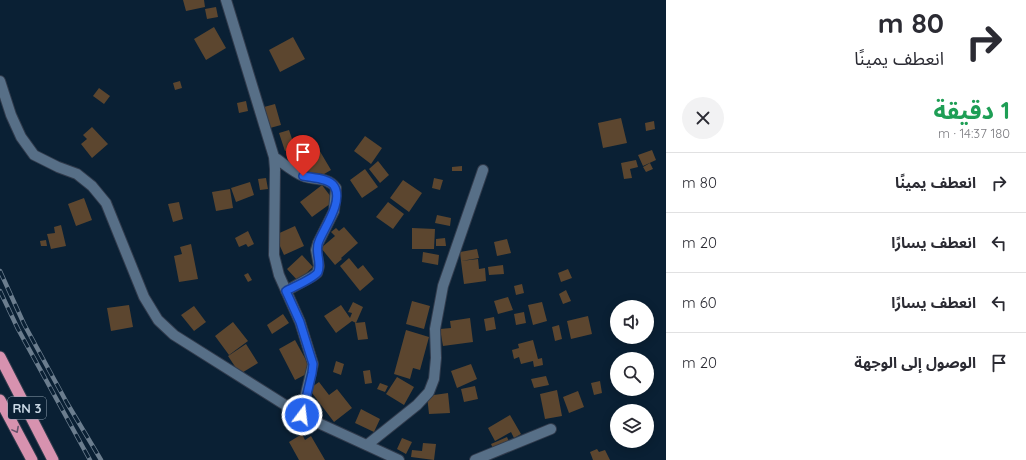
<!DOCTYPE html>
<html lang="ar">
<head>
<meta charset="utf-8">
<style>
  body { margin:0; font-family:Quicksand,"Noto Sans Arabic",sans-serif; background:#f2f2f3; color:#2b2b33; direction:rtl; height:100vh; display:flex; flex-direction:column; font-size:15px; white-space:nowrap }
  * { box-sizing:border-box; margin:0 }
  p { font-size:13px; color:#7c7c81 }
  .icon { flex:none; width:22px; height:22px; fill:none; stroke:currentColor; stroke-width:2; stroke-linecap:round; stroke-linejoin:round }
  .map { position:relative; flex:1; overflow:hidden; direction:ltr }
  .details { display:flex; flex-direction:column; background:#fff; width:360px }
  .details>* { flex:none }
  .banner { background:#fff; color:#2b2b33; overflow:hidden }
  .controls { position:absolute; left:610px; top:300px; display:grid; gap:8px }
  .controls a { display:grid; place-items:center; width:44px; height:44px; border-radius:50%; background:#fff; box-shadow:0 2px 10px #0003; font-size:20px }
  .pin { position:absolute; display:grid; place-items:center; width:34px; height:34px; color:#fff; margin:-41px -17px; border-radius:50% 50% 50% 0; rotate:-45deg; box-shadow:0 0 4px #0007 }
  .pin .icon { rotate:45deg }
  .me { position:absolute; width:44px; margin:-22px; rotate:15deg; stroke-linejoin:round; filter:drop-shadow(0 0 3px #0008) }
  .turn { display:flex; align-items:center; gap:14px; height:84px; padding:0 16px; font-size:18px }
  .turn .icon { width:52px; height:52px; stroke-width:2.5 }
  .turn b { display:block; font-size:28px; line-height:34px }
  .round { display:grid; place-items:center; flex:none; width:42px; height:42px; border-radius:21px; background:#f2f2f3 }
  .overview { display:flex; align-items:center; justify-content:space-between; height:68px; padding:0 16px }
  h1 { font-size:24px; font-weight:700; line-height:30px; color:#1e9e55 }
  ul { padding:0; list-style:none }
  li { display:flex; align-items:center; gap:12px; height:60px; padding:0 16px; border-top:1px solid #e1e1e2 }
  li div { flex:1 }
  li b { display:block; font-size:15px }
  li em { font-style:normal }
  main { display:flex; flex:1; min-height:0 }
  .map>svg:first-child { display:block }
  .building { fill:#5c462f }
  .lines { fill:none; stroke-linecap:round; stroke-linejoin:round }
  .minor-casing { stroke:#313b4c; stroke-width:12 }
  .trunk-casing { stroke:#313b4c; stroke-width:13 }
  .minor { stroke:#576f87; stroke-width:10 }
  .trunk { stroke:#d792af; stroke-width:11 }
  .rail-casing { stroke:#6b7d8e; stroke-width:4.5 }
  .rail { stroke:#0a2034; stroke-width:3; stroke-dasharray:9; stroke-linecap:butt }
  .oneway { stroke:#66536b }
  .route-casing { stroke:#184099; stroke-width:10 }
  .route { stroke:#2563eb; stroke-width:7 }
  .labels { text-anchor:middle; stroke-width:4; stroke-linejoin:round; paint-order:stroke }
  .shield { fill:#0a2034; stroke:#91a2b1; stroke-width:1 }
  .shield-label { font-size:13px; font-weight:bold; fill:#cbd9e6 }
</style>
</head>
<body>
<main>
<section class="details">
<div class="banner">
<div class="turn"><svg class="icon" aria-label="right" viewBox="0 0 24 24"><path d="M7 20v-9h11M14 6l5 5-5 5"/></svg><div><b>80 m</b>انعطف يمينًا</div></div>
</div>
<div class="overview"><div><h1>1 دقيقة</h1><p>180 m · 14:37</p></div><a class="round"><svg class="icon" aria-label="close" viewBox="0 0 24 24"><path d="M6 6l12 12M18 6L6 18"/></svg></a></div>
<ul>
<li><svg class="icon" aria-label="right" viewBox="0 0 24 24"><path d="M7 20v-9h11M14 6l5 5-5 5"/></svg><div><b>انعطف يمينًا</b></div><em>80 m</em></li>
<li><svg class="icon" aria-label="left" viewBox="0 0 24 24"><path d="M17 20v-9H6M10 6l-5 5 5 5"/></svg><div><b>انعطف يسارًا</b></div><em>20 m</em></li>
<li><svg class="icon" aria-label="left" viewBox="0 0 24 24"><path d="M17 20v-9H6M10 6l-5 5 5 5"/></svg><div><b>انعطف يسارًا</b></div><em>60 m</em></li>
<li><svg class="icon" aria-label="arrive" viewBox="0 0 24 24"><path d="M6 21V4h12l-3 4 3 4H6"/></svg><div><b>الوصول إلى الوجهة</b></div><em>20 m</em></li>
</ul>
</section>
<div class="map">
<svg width="666" height="460" viewBox="0 0 666 460">
  <rect width="100%" height="100%" fill="#0a2034"/>
  <!-- building -->
  <path class="building" d="M183 0H204L205 7 186 11Z
    M216 7 218 17 207 19 205 9Z
    M214 27 226 48 206 60 194 39Z
    M293 37 305 59 280 72 269 50Z
    M180 81 182 88 175 90 173 83Z
    M99 88 110 96 104 104 93 96Z
    M246 101 248 111 239 113 237 103Z
    M275 104 281 125 270 128 264 107Z
    M621 118 627 143 603 148 598 123Z
    M654 121 655 129 646 131 645 123Z
    M92 127 108 144 92 158 81 144 87 139 83 135Z
    M289 130 295 148 285 151 279 133Z
    M365 136 382 148 371 164 354 151Z
    M318 148 331 170 312 181 299 159Z
    M652 150 656 160 643 166 638 155Z
    M636 160 638 167 630 169 632 178 624 179 621 163Z
    M378 161 389 175 380 183 369 169Z
    M650 163 653 169 646 172 643 167Z
    M462 166V171H452V167Z
    M365 169 378 187 362 198 350 180Z
    M266 178 268 189 260 190 258 179Z
    M434 178 443 180 440 190 432 188Z
    M403 180 422 193 409 212 390 198Z
    M250 182 254 195 236 202 231 188Z
    M322 185 334 201 312 217 300 202Z
    M230 189 233 208 216 211 212 192Z
    M84 198 92 220 76 226 68 204Z
    M179 202 183 219 173 222 168 204Z
    M388 202 404 214 393 229 376 217Z
    M437 215 451 218 450 226 435 223Z
    M61 225 66 246 51 249 47 234 55 233 54 227Z
    M295 226 304 246 284 255 275 235Z
    M344 227 358 243 341 258 342 259 335 265 321 248 335 236 331 232 336 228 339 231Z
    M412 228 435 229 434 249H412Z
    M248 231 254 244 248 247 246 244 239 247 235 238Z
    M445 238 446 246H436V239Z
    M507 239 511 253 497 256 494 242Z
    M46 240 47 246H41L40 241Z
    M191 244 198 279 179 282 174 256 182 254 180 247Z
    M477 249 479 258 461 261 460 252Z
    M423 252 439 255 438 265 422 262Z
    M302 255 313 267 298 281 287 269Z
    M349 258 358 269 363 265 374 279 360 291 340 266Z
    M478 259 479 269 485 268 486 281 464 284 461 261Z
    M503 265 504 274 489 275 488 267Z
    M568 269 572 278 561 282 558 273Z
    M248 273 252 280 248 282 244 275Z
    M522 284 524 293 516 295 514 286Z
    M566 290 571 301 563 304 559 294Z
    M508 297 513 310 498 314 494 301Z
    M412 301 430 306 424 329 406 324Z
    M353 302 363 307 356 323 352 321 336 333 324 316 341 305 350 318 352 313 348 312Z
    M542 302 547 321 533 325 528 305Z
    M129 305 133 327 111 331 107 308Z
    M194 306 206 322 194 331 181 315Z
    M524 312 526 323 516 325 514 314Z
    M283 314 289 323 272 334 267 325Z
    M588 316 592 334 571 339 567 321Z
    M494 317 496 329 486 331 484 319Z
    M470 318 473 342 443 346 440 329 451 328 450 321Z
    M233 322 248 341 229 355 215 336Z
    M365 322 368 339 358 340 355 323Z
    M559 325 562 339 555 341 552 327Z
    M406 330 429 337 420 370 413 368 410 379 394 374Z
    M295 340 312 371 295 380 279 349Z
    M533 340 538 359 542 358 543 365 534 367 533 361 521 364 519 357 514 359 512 350 519 348 518 344Z
    M246 344 258 363 240 374 228 356Z
    M336 361 344 364 341 375 333 372Z
    M471 364 477 379 457 388 451 371Z
    M370 370 372 383 365 384 363 371Z
    M546 376 549 385 534 388 531 379Z
    M397 377 414 387 404 405 386 394Z
    M600 381 602 393 594 395 591 383Z
    M319 382 329 395 337 389 352 408 334 422 309 389Z
    M380 383 388 386 385 392 377 389Z
    M475 386 478 399 464 402 461 389Z
    M557 390 562 416 545 419 540 394Z
    M578 391 584 407 569 413 563 397Z
    M448 393 450 413 429 414 427 396Z
    M361 409 380 419 374 432 355 423Z
    M510 415 521 434 514 438 511 432 495 441 488 428Z
    M302 434 305 440 311 436 325 460H299L289 442Z
    M507 437 511 446 495 453 491 444Z
    M402 438 412 442 406 454 397 449Z
    M423 443 436 444 434 460 411 457 412 450 422 451Z
    M597 449 599 452 605 450 610 460H593L590 452Z"/>
  <g class="lines">
    <!-- minor casing -->
    <g class="minor-casing">
      <path id="minor" d="M226 0 274 157 275 169 274 255 279 275 300 322 313 364 301 415
        M0 81 11 115 21 137 34 155 58 167 77 174 92 186 106 203 144 297 158 320 174 335 301 415 399 460
        M274 157C283 163 293 172 303 176 315 181 327 176 336 188L334 211 318 243 316 250 319 266 317 273 313 276 286 291
        M367 445 417 405 429 392 434 379 436 358 435 329 443 286 483 170
        M475 460 551 429"/>
    </g>
    <!-- trunk casing -->
    <g class="trunk-casing">
      <path id="trunk" d="M0 357 53 460
        M0 400 32 460"/>
    </g>
    <!-- minor -->
    <use href="#minor" class="minor"/>
    <!-- trunk -->
    <use href="#trunk" class="trunk"/>
    <!-- rail casing -->
    <g class="rail-casing">
      <path id="rail" d="M0 271 24 324 67 403 101 460
        M0 291 18 329 90 460"/>
    </g>
    <!-- rail -->
    <use href="#rail" class="rail"/>
  </g>
  <!-- one-way arrows -->
  <defs><path id="oneway-chevron" d="M-2-3.5L2.5 0L-2 3.5" fill="none" stroke-width="1.6" stroke-linecap="round" stroke-linejoin="round"/></defs>
  <use class="oneway" href="#oneway-chevron" transform="translate(16 430) rotate(62)"/>
  <g class="lines">
    <!-- route casing -->
    <g class="route-casing">
      <path id="route" d="M302 415 312 373 313 364 300 322 286 291C293 287 315 278 318 272 322 262 314 251 319 241 324 228 344 201 334 186 329 178 312 178 303 176"/>
    </g>
    <!-- route -->
    <use href="#route" class="route"/>
  </g>
  <g class="labels">
    <!-- shield labels -->
    <rect class="shield" x="8" y="397" width="38" height="22" rx="3"/>
    <g class="shield-label">
      <text x="27" y="413">RN 3</text>
    </g>
  </g>
</svg>
<div class="controls">
<a><svg class="icon" aria-label="sound" viewBox="0 0 24 24"><path d="M4 9h4l5-4v14l-5-4H4zM17 9q2 3 0 6"/></svg></a>
<a><svg class="icon" aria-label="search" viewBox="0 0 24 24"><circle cx="10" cy="10" r="6"/><path d="M15 15l6 6"/></svg></a>
<a><svg class="icon" aria-label="layers" viewBox="0 0 24 24"><path d="M12 4l9 5-9 5-9-5zM3 14l9 5 9-5"/></svg></a>
</div>
<div class="pin" style="left:303px;top:176px;background:#d93025"><svg class="icon" aria-label="arrive" viewBox="0 0 24 24"><path d="M6 21V4h12l-3 4 3 4H6"/></svg></div>
<svg class="me" style="left:302px;top:415px" viewBox="-20 -20 40 40"><circle r="17" fill="#2563eb" stroke="#fff" stroke-width="3"/><path d="M0-11L8 9 0 5-8 9z" fill="#fff"/></svg>
</div>
</main>
</body>
</html>
